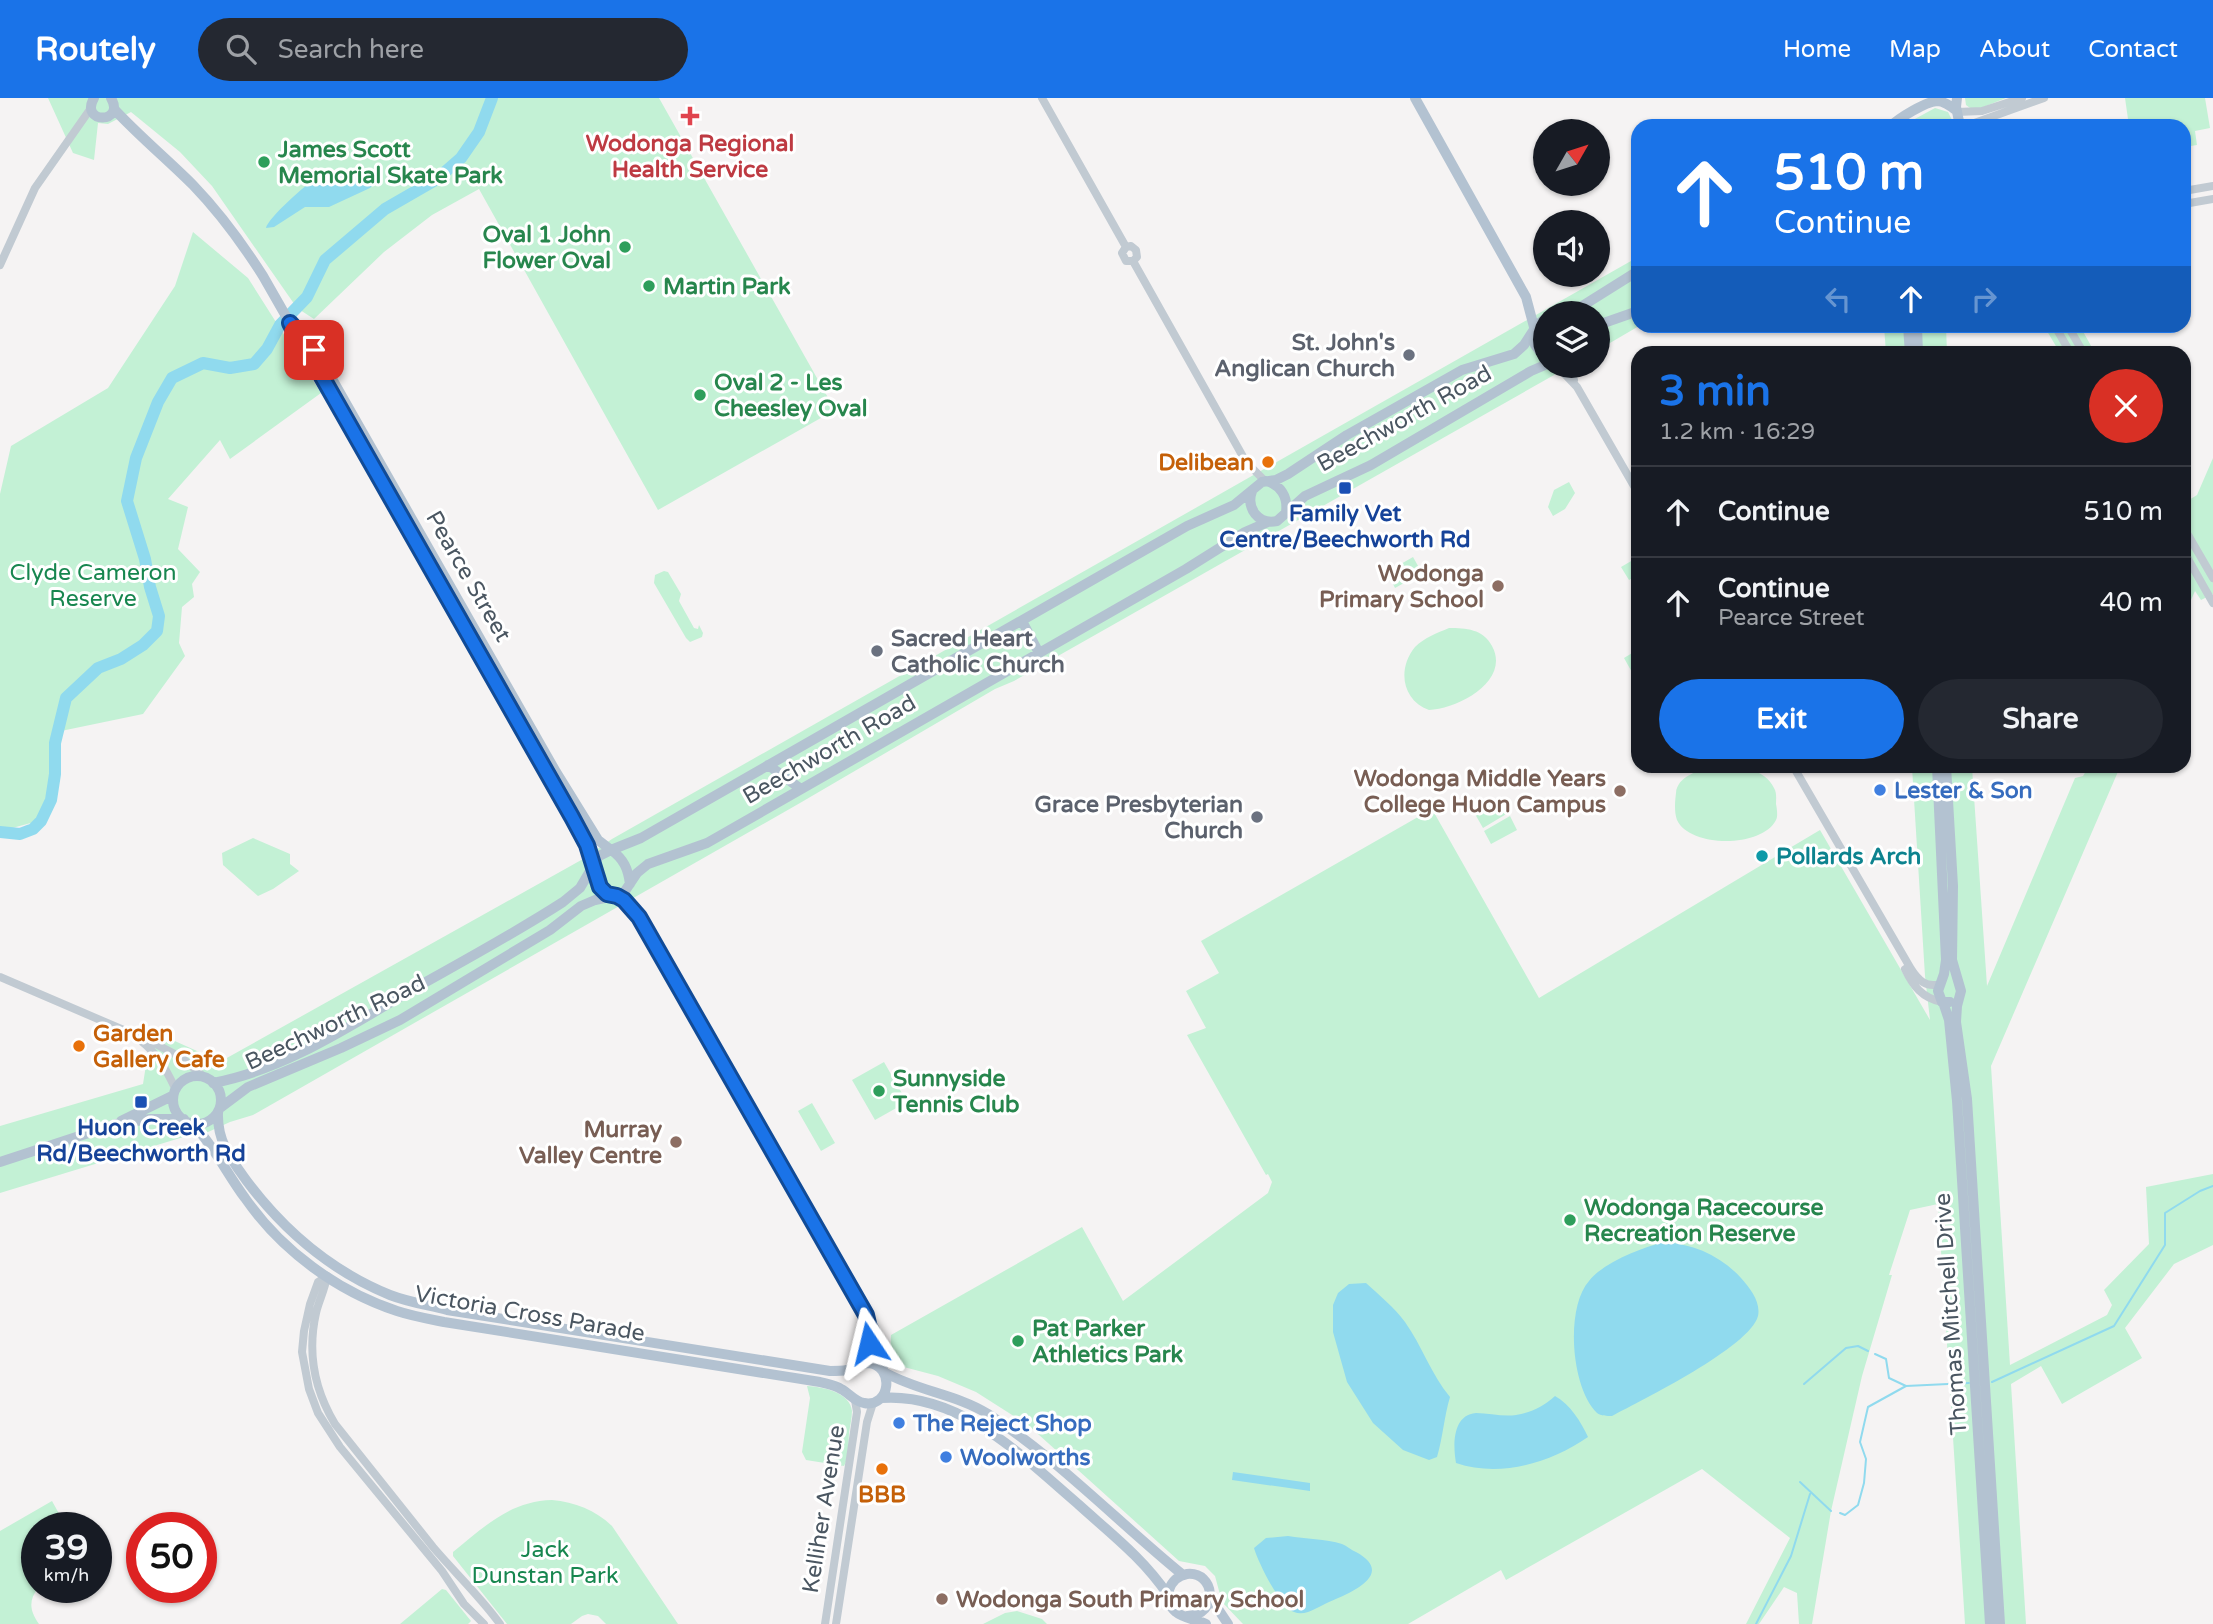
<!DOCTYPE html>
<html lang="en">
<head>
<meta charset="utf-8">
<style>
  body { margin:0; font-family:"Varela Round",sans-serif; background:#242831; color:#f1f3f6; height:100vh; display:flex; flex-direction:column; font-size:26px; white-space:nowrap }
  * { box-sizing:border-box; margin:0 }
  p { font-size:23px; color:#9ea1a6 }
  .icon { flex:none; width:38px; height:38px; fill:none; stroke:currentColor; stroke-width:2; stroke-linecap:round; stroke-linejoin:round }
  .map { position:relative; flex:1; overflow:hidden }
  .sheet { position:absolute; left:1631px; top:248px; width:560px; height:427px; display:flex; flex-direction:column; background:#171b24; border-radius:21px; box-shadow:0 2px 5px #0004 }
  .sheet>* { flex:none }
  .banner { position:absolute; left:1631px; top:21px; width:560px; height:214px; border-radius:21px; box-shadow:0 2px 5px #0004; background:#1a73e8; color:#fff; overflow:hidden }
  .needle { width:46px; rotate:51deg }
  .fabs { position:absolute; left:1533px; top:21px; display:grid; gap:14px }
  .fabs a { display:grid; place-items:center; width:77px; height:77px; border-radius:50%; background:#171b24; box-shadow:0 2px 5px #0004; font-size:35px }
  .speed { position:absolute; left:21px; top:1414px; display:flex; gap:14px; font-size:35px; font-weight:700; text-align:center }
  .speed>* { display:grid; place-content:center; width:91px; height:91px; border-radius:50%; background:#171b24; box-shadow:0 2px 5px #0004; line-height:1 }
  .speed small { font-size:18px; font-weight:400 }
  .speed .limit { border:10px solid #d22; background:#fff; color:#111 }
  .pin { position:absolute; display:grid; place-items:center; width:60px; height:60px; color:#fff; margin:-30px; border-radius:14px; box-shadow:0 4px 10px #0006 }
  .me { position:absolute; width:77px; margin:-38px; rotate:350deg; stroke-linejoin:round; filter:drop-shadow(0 0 5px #0008) }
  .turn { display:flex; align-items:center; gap:24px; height:147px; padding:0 28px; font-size:32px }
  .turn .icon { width:91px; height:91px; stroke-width:2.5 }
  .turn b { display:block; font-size:49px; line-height:60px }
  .lanes { display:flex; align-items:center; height:66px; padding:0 28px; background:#0003; justify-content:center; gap:35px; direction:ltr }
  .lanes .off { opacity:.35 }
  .round { display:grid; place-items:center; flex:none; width:74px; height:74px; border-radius:37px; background:#242831 }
  .summary { display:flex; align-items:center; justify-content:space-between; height:119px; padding:0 28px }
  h1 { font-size:42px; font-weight:800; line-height:52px; color:#1a73e8 }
  .cta { display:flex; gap:14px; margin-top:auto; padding:14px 28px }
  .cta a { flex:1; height:80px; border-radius:42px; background:#1a73e8; color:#fff; font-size:28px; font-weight:800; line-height:80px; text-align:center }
  .cta a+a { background:#242831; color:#f1f3f6 }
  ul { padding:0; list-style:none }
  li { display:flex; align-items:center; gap:21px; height:91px; padding:0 28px; border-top:2px solid #363941 }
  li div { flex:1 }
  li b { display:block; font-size:26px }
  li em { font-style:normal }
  header { display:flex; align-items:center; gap:42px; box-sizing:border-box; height:98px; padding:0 35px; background:#1a73e8; color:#fff }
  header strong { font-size:33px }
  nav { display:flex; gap:38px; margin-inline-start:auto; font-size:24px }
  .search { width:490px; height:63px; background:#242831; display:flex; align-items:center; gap:18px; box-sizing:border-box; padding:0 24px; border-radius:38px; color:#9ea1a6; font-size:26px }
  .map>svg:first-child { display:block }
  .green { fill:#c3f1d5 }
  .water { fill:#90daee }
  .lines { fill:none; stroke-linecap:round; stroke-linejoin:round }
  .stream { stroke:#90daee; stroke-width:2 }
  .river { stroke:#90daee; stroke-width:12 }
  .minor { stroke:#c1cad2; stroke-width:8 }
  .major { stroke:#b3c2d1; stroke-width:10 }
  .route-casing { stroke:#114b97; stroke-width:18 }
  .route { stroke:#1a73e8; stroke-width:12 }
  .health-dot { fill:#e0444e; stroke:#fff; stroke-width:2.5 }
  .leisure-dot { fill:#2e9e5b; stroke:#fff; stroke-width:2.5 }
  .worship-dot { fill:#6b7280; stroke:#fff; stroke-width:2.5 }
  .food-dot { fill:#e8710a; stroke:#fff; stroke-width:2.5 }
  .transit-dot { fill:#1a4fb4; stroke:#fff; stroke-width:2.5 }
  .education-dot { fill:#8d6e63; stroke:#fff; stroke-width:2.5 }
  .shop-dot { fill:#3f7fe0; stroke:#fff; stroke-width:2.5 }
  .culture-dot { fill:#0f9aa8; stroke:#fff; stroke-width:2.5 }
  .labels { text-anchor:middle; stroke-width:6; stroke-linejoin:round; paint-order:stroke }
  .health-label { font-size:23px; font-weight:bold; fill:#be3a42; stroke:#fff }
  .leisure-label { font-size:23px; font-weight:bold; fill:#27864d; stroke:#fff; text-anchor:start }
  .worship-label { font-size:23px; font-weight:bold; fill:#5b616d; stroke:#fff; text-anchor:end }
  .street-label { font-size:23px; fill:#4a5661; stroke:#fff }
  .food-label { font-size:23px; font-weight:bold; fill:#c56008; stroke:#fff; text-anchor:end }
  .transit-label { font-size:23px; font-weight:bold; fill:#164399; stroke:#fff }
  .park-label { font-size:23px; fill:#17864f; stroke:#fff }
  .education-label { font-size:23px; font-weight:bold; fill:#785e54; stroke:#fff; text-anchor:end }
  .shop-label { font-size:23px; font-weight:bold; fill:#366cbe; stroke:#fff; text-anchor:start }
  .culture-label { font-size:23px; font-weight:bold; fill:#0d838f; stroke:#fff; text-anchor:start }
</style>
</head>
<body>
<header>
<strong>Routely</strong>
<div class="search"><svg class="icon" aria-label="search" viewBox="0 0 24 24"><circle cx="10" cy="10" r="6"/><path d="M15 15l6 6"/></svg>Search here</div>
<nav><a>Home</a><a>Map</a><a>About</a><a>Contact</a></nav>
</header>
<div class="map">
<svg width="2213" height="1526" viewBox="0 0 2213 1526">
  <rect width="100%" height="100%" fill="#f5f3f3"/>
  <!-- green -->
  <path class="green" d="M48 0H659L835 312 658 412 479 91 432 117 384 154 314 221 297 210 212 88 180 54 131 14 108 26 98 25 94 62 73 55Z
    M1965 0H2006L1981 10H1970L1966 7Z
    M2125 0H2205L2210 30 2195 33 2197 47 2184 49V28H2129Z
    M1935 10 1948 14 1952 22V28H1902Z
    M193 134 248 180 321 295 230 361 220 342 168 401 188 409 178 451 200 474 192 486 194 499 182 509 179 545 185 558 143 616 61 633 52 664 50 689 43 716 38 723 5 732H0V396L11 348 108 290 175 188Z
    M1638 159 1639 228 1598 252V215H1545V268H1570L1014 583 995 591 800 705 253 1017 230 1024 195 1040 190 1037 0 1095V1028L143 986 146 967 157 935 217 962 225 961 583 761 612 741Z
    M1884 228H1946L1947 255H1886Z
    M2044 228H2080L2095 255H2060Z
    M2213 360V496L2201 502 2195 493 2184 518V405L2197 397Z
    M1569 384 1575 395 1565 411 1553 418 1548 409 1554 392Z
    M1413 459 1422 475 1395 490 1387 474Z
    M1638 459V477L1629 482 1621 469Z
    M664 473 668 474 681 496 679 503 694 530 698 531 699 527 703 535 702 539 690 544 686 540 654 485 655 477Z
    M1449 530C1466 530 1483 531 1492 548 1511 583 1458 611 1429 612 1402 602 1397 571 1415 549 1424 540 1437 535 1449 530Z
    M1637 552 1638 555V585L1624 560Z
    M1712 669C1733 669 1763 667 1774 690 1777 695 1776 701 1776 706 1777 711 1778 718 1776 722 1762 750 1690 750 1677 722 1674 714 1675 703 1676 695 1677 679 1698 672 1712 669Z
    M1912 669H1972L1987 888 2075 680 2083 678 2086 673 2085 669H2120L1991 968 2010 1267 2107 1217 2112 1207 2104 1192 2149 1146 2146 1089 2213 1076V1147L2174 1166 2125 1230 2142 1260 2062 1306 2041 1268 2011 1286 2026 1526H1965L1938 1106 1910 1112 1889 1177H1892L1862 1278 1831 1413 1812 1526H1799L1797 1495 1784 1489 1759 1526H1746L1790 1440 1702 1371 1506 1482 1501 1472 1408 1526H1243L1222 1504 1215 1478 1205 1468 1179 1463 1028 1327 976 1294 938 1278 900 1268 890 1260 891 1237 1082 1129 1123 1203 1268 1095 1272 1084 1268 1076 1266 1077 1187 937 1206 930 1186 893 1219 875 1201 843 1432 711 1539 900 1820 732 1930 922 1925 878Z
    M1501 702 1508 715 1483 730 1475 716Z
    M1510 718 1517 732 1491 746 1484 733Z
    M253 740 290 756V766L299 773 273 791 258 798 223 767 222 755Z
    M884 964 907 1004 875 1022 852 982Z
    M812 1005 835 1045 821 1053 798 1013Z
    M807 1288C823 1289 850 1294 852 1313 852 1320 850 1328 849 1335 848 1346 850 1358 844 1368L806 1362 802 1354 810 1300Z
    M552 1402C575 1404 595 1412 612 1428L678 1526H606L598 1518 588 1516 582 1518 571 1526H507L453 1458V1454C484 1429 510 1403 552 1402Z
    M52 1403 67 1430H37V1489H43L38 1490C28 1503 30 1513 39 1526H0V1433Z
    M51 1489H83L85 1499 77 1504 68 1497Z
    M442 1491 446 1492 471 1523 468 1526H400Z
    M1017 1513 1042 1521 1047 1526H983L1005 1515Z"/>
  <!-- water -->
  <path class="water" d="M345 75 368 78 373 81 374 86 370 90 329 109H305L274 129 266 130C268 120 307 85 317 80 324 77 336 77 345 75Z
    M1664 1144C1694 1146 1721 1158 1741 1180 1750 1190 1761 1204 1758 1218 1750 1249 1642 1302 1612 1318 1607 1318 1601 1318 1597 1315 1571 1290 1565 1210 1589 1183 1604 1164 1641 1150 1664 1144Z
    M1366 1185C1379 1197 1394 1209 1405 1224 1422 1248 1431 1276 1450 1299 1444 1319 1443 1339 1437 1359L1429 1362 1403 1352 1373 1325 1347 1284 1333 1234V1207L1338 1195 1349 1186Z
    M1555 1298C1570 1306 1581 1324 1588 1339 1550 1365 1500 1380 1456 1365 1453 1348 1452 1317 1476 1315 1489 1315 1503 1319 1516 1317 1532 1314 1543 1309 1555 1298Z
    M1233 1374 1310 1385V1393L1232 1382Z
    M1288 1438C1305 1441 1326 1441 1342 1446 1347 1448 1351 1452 1356 1454 1396 1476 1351 1495 1329 1504 1319 1508 1306 1519 1294 1514 1280 1509 1258 1464 1254 1450L1266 1440Z"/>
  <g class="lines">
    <!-- stream -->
    <path class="stream" d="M1875 1256 1886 1261 1889 1280 1906 1288 1969 1285
      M1992 1284 2114 1228 2165 1147V1115L2200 1093 2213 1088
      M1804 1286 1846 1250 1858 1248 1868 1253
      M1800 1384 1831 1413
      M1840 1415 1845 1417 1858 1407 1864 1385 1866 1361 1860 1344 1868 1309 1906 1288
      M1756 1526 1791 1458 1810 1396"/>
    <!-- river -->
    <path class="river" d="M0 734 20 736 33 731 41 723 51 702 55 676V645L66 600 98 570 121 561 143 547 157 533 159 518 150 489 145 461 127 403 136 360 158 304 172 280 203 265 230 270 254 266 267 251 280 227 307 199 325 162 385 111 437 81 461 60 479 34 492 0"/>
    <!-- minor -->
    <path class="minor" d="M1042 0 1126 149
      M1957 14 1982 13 2022 0
      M1966 28 2044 0
      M2184 93 2213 88
      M2184 106 2213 101
      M1126 149 1122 155 1126 163H1133
      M1126 149 1131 148 1136 152 1137 159 1133 163
      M1133 163 1246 364 1265 383
      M0 167 35 90 91 10
      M2055 228 2071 256
      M2068 228 2084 256
      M1557 268 1577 289 1638 395
      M1569 268 1574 282
      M2184 430 2213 480
      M2184 454 2213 505
      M1793 668 1911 871C1918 882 1926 890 1940 886
      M1905 871C1913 888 1922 900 1942 904
      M0 879 154 945 182 960 204 979
      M140 942C157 955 166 971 175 990
      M327 1178 318 1184 310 1206 304 1233 302 1254 309 1291 318 1315 340 1349 442 1473 464 1506 484 1526
      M327 1178C325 1192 319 1202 316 1215 307 1255 314 1291 335 1326L433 1449C455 1475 480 1498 500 1526
      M825 1526 857 1314 855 1302
      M836 1526 867 1324 873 1305"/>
    <!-- major -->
    <path class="major" d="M94 0C79 26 126 26 111 0
      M1415 0 1526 199 1534 229
      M1957 0 1956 9 1960 28
      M114 11C139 38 167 61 193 87 220 115 242 145 263 178L549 678 584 739 593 767
      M1891 28C1899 20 1925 4 1937 3 1944 3 1952 9 1957 13
      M1571 215 1638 173
      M1598 227 1638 213
      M1908 228 1910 256
      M1917 228 1918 256
      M1533 233 1535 247 1545 260
      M300 234 327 272 556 674 598 742 611 752
      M1266 383C1281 387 1288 399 1286 414
      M1252 393C1246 410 1258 427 1277 423L1305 398 1371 367 1531 273 1545 267
      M1022 523 1039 555
      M768 667 801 691
      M1937 668 1946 862 1944 876 1938 893 1942 904H1950
      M1946 668 1953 788 1952 862 1961 893 1957 908 1956 924 1967 1001 2000 1526
      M611 752 641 740 1187 428 1234 407 1262 384 1276 382 1288 376 1347 337 1462 272 1514 256 1524 247 1537 227 1545 221
      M615 798C600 796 595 781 593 767L599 758 611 752C624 761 628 771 630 786
      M617 798 629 806 639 819 867 1220C881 1235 882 1253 883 1272
      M1943 904 1949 922 1957 1003 1990 1526
      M173 1002a24 24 0 1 1 48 0a24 24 0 1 1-48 0Z
      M213 985C287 971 351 927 415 890 465 862 515 835 563 804L580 790 593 768
      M220 1010 248 989 341 950 400 922 550 832 581 808 595 802 623 796 637 775 648 766 707 745 1186 471 1245 434 1268 424
      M121 1023 172 998
      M193 1026C214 1048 227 1076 245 1100 282 1153 337 1193 397 1213 412 1218 429 1221 444 1224L820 1284C827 1286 835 1287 841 1291 849 1295 855 1304 864 1305 891 1310 895 1267 868 1265 860 1265 854 1270 847 1272 842 1273 836 1273 830 1273L447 1212C428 1207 408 1204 390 1197 331 1173 284 1133 246 1082 231 1061 217 1043 218 1015
      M0 1064 116 1026 150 1021H184
      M862 1265 869 1246 868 1222
      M884 1274C917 1293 956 1296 988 1316 1057 1360 1119 1425 1183 1477
      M881 1300C960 1294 1023 1359 1078 1406 1110 1435 1143 1460 1168 1497
      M1210 1499 1228 1526
      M1187 1518C1220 1517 1215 1473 1187 1476 1169 1479 1161 1502 1176 1514 1183 1520 1197 1522 1206 1526"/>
  </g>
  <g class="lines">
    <!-- route casing -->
    <g class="route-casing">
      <path id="route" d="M314 252 290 225 307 257 321 277 572 719 587 747 600 789 607 796 617 798 624 802 639 819 866 1217 869 1230V1245"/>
    </g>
    <!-- route -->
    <use href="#route" class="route"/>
  </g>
  <!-- markers -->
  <path class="health-dot" d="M686.5 7.5h7v7h7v7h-7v7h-7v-7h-7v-7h7z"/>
  <g class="leisure-dot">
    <circle cx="264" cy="64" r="7"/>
    <circle cx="625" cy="149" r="7"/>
    <circle cx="649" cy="188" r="7"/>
    <circle cx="700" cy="297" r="7"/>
    <circle cx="879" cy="993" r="7"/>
    <circle cx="1570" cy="1122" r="7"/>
    <circle cx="1018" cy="1243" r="7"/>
  </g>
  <g class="worship-dot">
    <circle cx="1409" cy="257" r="7"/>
    <circle cx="877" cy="553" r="7"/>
    <circle cx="1257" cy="719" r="7"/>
  </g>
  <g class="food-dot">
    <circle cx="1268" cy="364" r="7"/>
    <circle cx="79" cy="948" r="7"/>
    <circle cx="882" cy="1371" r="7"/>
  </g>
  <g class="transit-dot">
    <rect x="1338" y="383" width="14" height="14" rx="3.5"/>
    <rect x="134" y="997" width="14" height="14" rx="3.5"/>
  </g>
  <g class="education-dot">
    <circle cx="1498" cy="488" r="7"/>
    <circle cx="1620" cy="693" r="7"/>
    <circle cx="676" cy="1044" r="7"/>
    <circle cx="942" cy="1501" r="7"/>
  </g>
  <g class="shop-dot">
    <circle cx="1880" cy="692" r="7"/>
    <circle cx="899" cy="1325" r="7"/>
    <circle cx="946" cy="1359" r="7"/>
  </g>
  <circle class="culture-dot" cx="1762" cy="758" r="7"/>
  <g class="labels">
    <!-- health labels -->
    <g class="health-label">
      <text x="690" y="53">Wodonga Regional<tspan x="690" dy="26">Health Service</tspan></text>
    </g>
    <!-- leisure labels -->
    <g class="leisure-label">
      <text x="278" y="59">James Scott<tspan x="278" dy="26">Memorial Skate Park</tspan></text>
      <text x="611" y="144" text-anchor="end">Oval 1 John<tspan x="611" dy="26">Flower Oval</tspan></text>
      <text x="663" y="196">Martin Park</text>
      <text x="714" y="292">Oval 2 - Les<tspan x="714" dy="26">Cheesley Oval</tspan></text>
      <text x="893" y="988">Sunnyside<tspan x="893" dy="26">Tennis Club</tspan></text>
      <text x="1584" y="1117">Wodonga Racecourse<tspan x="1584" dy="26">Recreation Reserve</tspan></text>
      <text x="1032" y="1238">Pat Parker<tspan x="1032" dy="26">Athletics Park</tspan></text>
    </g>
    <!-- worship labels -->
    <g class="worship-label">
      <text x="1395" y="252">St. John's<tspan x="1395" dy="26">Anglican Church</tspan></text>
      <text x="891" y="548" text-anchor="start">Sacred Heart<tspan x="891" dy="26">Catholic Church</tspan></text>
      <text x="1243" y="714">Grace Presbyterian<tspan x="1243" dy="26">Church</tspan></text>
    </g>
    <!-- street labels -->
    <g class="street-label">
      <text transform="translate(1404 320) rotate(-29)" y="8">Beechworth Road</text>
      <text transform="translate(469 478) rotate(60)" y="8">Pearce Street</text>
      <text transform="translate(829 651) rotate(-30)" y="8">Beechworth Road</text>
      <text transform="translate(335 924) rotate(-25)" y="8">Beechworth Road</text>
      <text transform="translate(530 1215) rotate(10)" y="8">Victoria Cross Parade</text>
      <text transform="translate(1950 1216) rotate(-94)" y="8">Thomas Mitchell Drive</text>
      <text transform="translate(823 1411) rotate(-81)" y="8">Kelliher Avenue</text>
    </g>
    <!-- food labels -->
    <g class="food-label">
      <text x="1254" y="372">Delibean</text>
      <text x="93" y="943" text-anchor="start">Garden<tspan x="93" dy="26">Gallery Cafe</tspan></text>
      <text x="882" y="1404" text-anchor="middle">BBB</text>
    </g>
    <!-- transit labels -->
    <g class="transit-label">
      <text x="1345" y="423">Family Vet<tspan x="1345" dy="26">Centre/Beechworth Rd</tspan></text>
      <text x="141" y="1037">Huon Creek<tspan x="141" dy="26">Rd/Beechworth Rd</tspan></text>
    </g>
    <!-- park labels -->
    <g class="park-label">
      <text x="93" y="482">Clyde Cameron<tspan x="93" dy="26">Reserve</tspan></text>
      <text x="545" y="1459">Jack<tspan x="545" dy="26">Dunstan Park</tspan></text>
    </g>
    <!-- education labels -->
    <g class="education-label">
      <text x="1484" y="483">Wodonga<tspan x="1484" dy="26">Primary School</tspan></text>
      <text x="1606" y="688">Wodonga Middle Years<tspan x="1606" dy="26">College Huon Campus</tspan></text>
      <text x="662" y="1039">Murray<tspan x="662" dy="26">Valley Centre</tspan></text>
      <text x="956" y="1509" text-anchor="start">Wodonga South Primary School</text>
    </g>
    <!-- shop labels -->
    <g class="shop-label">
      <text x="1894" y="700">Lester &amp; Son</text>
      <text x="913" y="1333">The Reject Shop</text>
      <text x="960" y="1367">Woolworths</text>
    </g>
    <!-- culture labels -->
    <g class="culture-label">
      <text x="1776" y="766">Pollards Arch</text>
    </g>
  </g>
</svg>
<div class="fabs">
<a><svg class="needle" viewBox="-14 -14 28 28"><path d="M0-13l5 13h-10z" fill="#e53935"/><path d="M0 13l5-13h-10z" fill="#9ea1a6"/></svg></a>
<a><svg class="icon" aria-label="sound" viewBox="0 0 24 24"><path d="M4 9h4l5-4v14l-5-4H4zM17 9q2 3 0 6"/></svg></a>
<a><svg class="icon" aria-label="layers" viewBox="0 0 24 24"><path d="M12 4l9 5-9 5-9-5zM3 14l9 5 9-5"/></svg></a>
</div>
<div class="speed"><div>39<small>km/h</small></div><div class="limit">50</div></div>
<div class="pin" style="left:314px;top:252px;background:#d93025"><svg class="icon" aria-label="arrive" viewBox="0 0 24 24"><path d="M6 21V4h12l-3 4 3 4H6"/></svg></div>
<svg class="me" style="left:869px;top:1245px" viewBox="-20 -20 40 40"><path d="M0-17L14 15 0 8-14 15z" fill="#1a73e8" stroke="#fff" stroke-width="4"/></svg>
<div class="banner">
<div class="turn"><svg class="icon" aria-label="ahead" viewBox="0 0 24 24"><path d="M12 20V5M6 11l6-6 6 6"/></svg><div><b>510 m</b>Continue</div></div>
<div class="lanes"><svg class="icon off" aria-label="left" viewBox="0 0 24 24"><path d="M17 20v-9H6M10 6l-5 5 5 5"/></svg><svg class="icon" aria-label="ahead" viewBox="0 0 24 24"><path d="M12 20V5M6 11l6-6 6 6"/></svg><svg class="icon off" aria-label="right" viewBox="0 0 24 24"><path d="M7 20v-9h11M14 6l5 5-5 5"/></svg></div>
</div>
<section class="sheet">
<div class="summary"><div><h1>3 min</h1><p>1.2 km · 16:29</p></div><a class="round" style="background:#d93025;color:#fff"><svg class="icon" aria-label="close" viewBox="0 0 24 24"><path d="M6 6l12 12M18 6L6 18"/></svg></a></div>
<ul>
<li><svg class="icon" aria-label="ahead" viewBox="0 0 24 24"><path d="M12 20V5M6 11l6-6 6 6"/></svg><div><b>Continue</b></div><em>510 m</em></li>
<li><svg class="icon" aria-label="ahead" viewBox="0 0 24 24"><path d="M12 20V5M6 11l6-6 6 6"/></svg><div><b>Continue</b><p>Pearce Street</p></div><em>40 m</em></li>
</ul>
<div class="cta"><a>Exit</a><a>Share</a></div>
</section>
</div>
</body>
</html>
